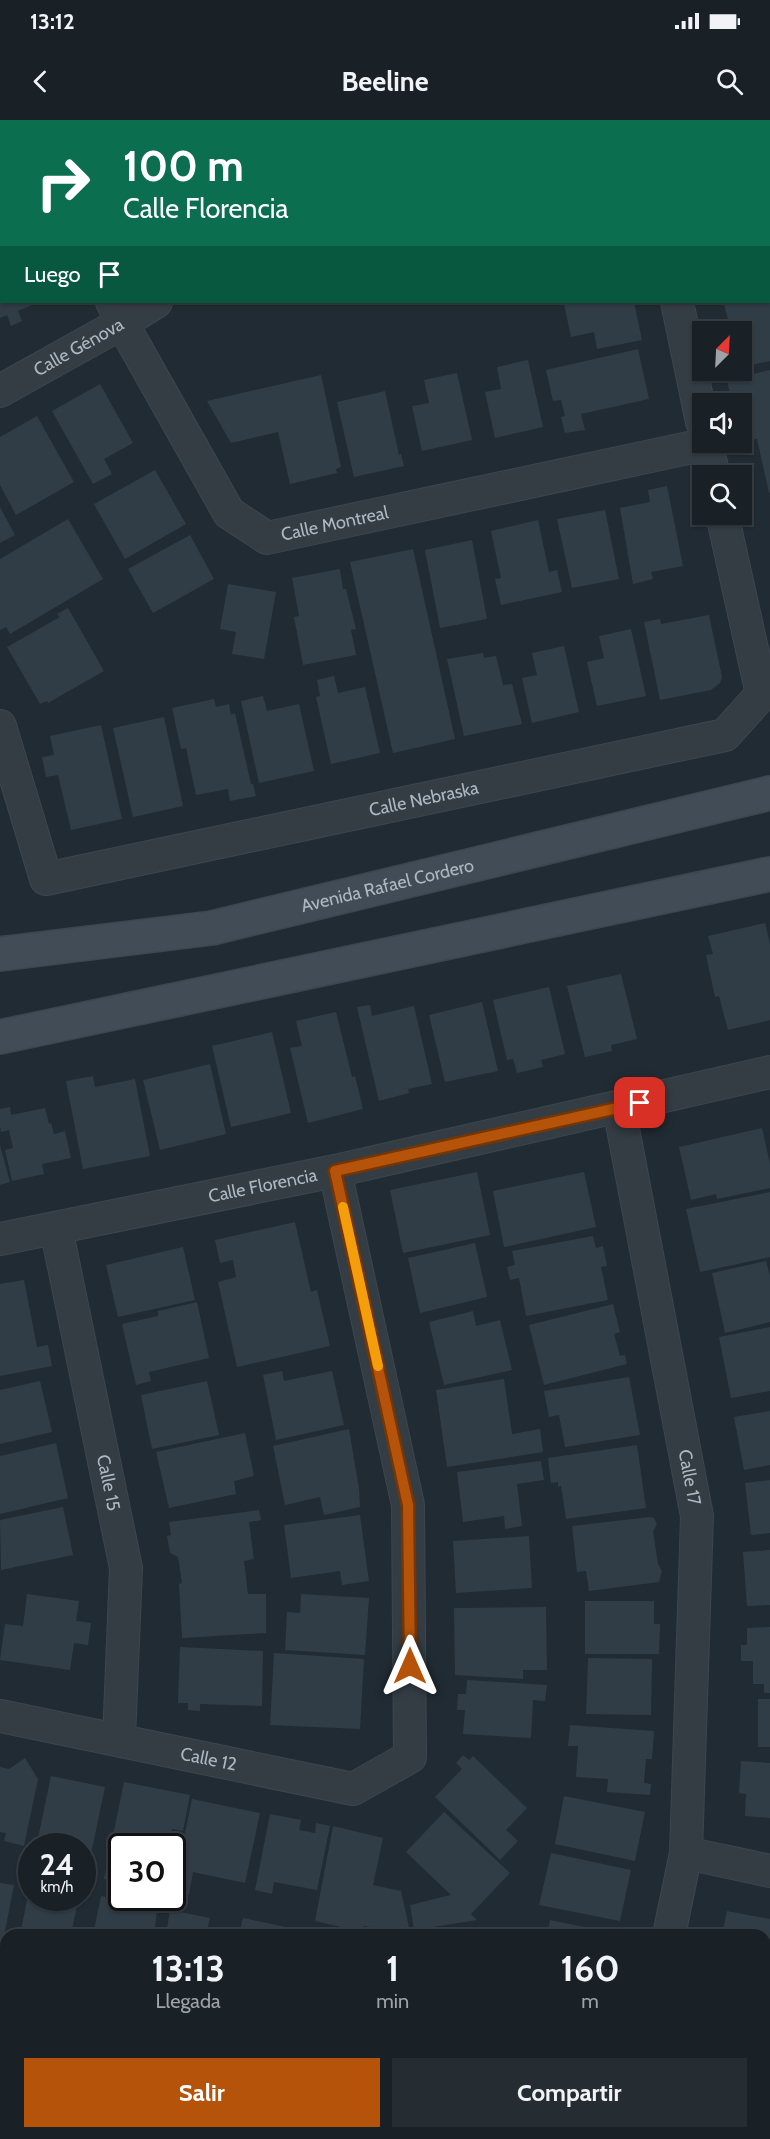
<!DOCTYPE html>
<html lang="es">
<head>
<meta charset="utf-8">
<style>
  body { margin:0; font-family:Cabin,sans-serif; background:#262d32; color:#f1f3f6; height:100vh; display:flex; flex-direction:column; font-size:22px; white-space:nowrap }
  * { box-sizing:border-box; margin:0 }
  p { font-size:20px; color:#9fa3a7 }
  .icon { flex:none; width:33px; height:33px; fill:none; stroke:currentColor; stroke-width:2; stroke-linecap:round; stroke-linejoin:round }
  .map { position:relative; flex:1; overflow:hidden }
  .panel { position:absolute; left:0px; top:1809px; width:771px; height:210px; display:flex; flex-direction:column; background:#192026; border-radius:18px 18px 0 0; box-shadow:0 2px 4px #0004,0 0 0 2px #373e43 }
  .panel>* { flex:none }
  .banner { position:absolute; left:0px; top:0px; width:771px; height:183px; box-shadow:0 2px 4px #0004,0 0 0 2px #373e43; background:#0b6e4f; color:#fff; overflow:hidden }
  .needle { width:39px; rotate:24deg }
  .buttons { position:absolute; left:692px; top:201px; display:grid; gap:12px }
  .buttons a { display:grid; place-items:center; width:60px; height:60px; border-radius:0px; background:#192026; box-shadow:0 2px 4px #0004,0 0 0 2px #373e43; font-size:30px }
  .speed { position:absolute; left:18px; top:1713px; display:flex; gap:12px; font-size:30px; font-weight:700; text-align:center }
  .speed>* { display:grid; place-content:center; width:78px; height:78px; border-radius:50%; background:#192026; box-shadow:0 2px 4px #0004,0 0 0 2px #373e43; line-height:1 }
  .speed small { font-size:15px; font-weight:400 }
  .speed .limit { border:3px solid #111; border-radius:9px; background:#fff; color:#111 }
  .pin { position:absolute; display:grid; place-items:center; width:51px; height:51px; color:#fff; margin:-26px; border-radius:12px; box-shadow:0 3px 9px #0006 }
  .me { position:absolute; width:66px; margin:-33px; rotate:0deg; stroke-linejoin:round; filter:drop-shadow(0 0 4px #0008) }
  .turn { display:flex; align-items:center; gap:21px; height:126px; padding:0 24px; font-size:27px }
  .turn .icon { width:78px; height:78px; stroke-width:2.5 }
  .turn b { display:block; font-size:42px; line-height:51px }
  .then { display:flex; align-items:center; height:57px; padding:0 24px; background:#0003; gap:12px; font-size:22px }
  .eta { display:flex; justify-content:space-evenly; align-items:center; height:102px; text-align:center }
  .eta b { font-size:36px; font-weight:800; line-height:42px }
  .button { display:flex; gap:12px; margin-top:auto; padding:12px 24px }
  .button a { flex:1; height:69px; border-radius:0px; background:#b45309; color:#fff; font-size:24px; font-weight:800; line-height:69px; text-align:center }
  .button a+a { background:#262d32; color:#f1f3f6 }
  .status { display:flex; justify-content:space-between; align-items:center; height:42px; padding:0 30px; background:#192026; direction:ltr }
  .status svg { height:16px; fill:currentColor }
  header { display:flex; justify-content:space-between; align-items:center; height:78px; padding:0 24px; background:#192026; font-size:27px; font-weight:800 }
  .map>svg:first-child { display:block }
  .building { fill:#303d47 }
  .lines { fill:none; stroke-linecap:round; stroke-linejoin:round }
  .minor-casing { stroke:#3d464e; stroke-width:34 }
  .secondary-casing { stroke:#3d464e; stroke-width:36 }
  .minor { stroke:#343d44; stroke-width:32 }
  .secondary { stroke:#424c57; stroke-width:33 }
  .route-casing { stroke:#753606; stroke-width:15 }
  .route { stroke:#b45309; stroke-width:10 }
  .slow { stroke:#f59e0b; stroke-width:10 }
  .labels { text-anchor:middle; stroke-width:6; stroke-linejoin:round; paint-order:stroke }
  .street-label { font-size:18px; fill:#aeb8c1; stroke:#1a2229 }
</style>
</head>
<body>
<div class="status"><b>13:12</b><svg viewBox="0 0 49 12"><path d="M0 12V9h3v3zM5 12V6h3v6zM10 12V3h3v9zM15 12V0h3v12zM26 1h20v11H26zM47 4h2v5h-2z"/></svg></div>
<header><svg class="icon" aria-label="back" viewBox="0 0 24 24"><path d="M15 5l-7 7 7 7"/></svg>Beeline<svg class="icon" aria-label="search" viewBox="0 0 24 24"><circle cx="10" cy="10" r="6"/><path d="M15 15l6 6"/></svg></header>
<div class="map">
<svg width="770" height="2019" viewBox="0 0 770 2019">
  <rect width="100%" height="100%" fill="#212b33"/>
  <!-- building -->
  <path class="building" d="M0 182H38L18 191 22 201 11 206 7 195 0 198Z
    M578 182H634L642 220 597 229 594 212 571 217 564 184Z
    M735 182H770V241L741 247V212H731L724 184Z
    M638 229 649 279 581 294 585 310 565 313 561 297 565 296 561 280 553 281 546 250Z
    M528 240 543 307 495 318 485 272 501 269 497 247Z
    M770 250V373H769L757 319 741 322V284H732L727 260Z
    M457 253 472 320 422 331 412 286 429 283 424 260Z
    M321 255 341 347 336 349 337 353 290 364 278 312 231 323 207 281Z
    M100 264 133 323 104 339 112 354 93 364 52 291Z
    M385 271 399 335 401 334 404 346 354 357 337 282Z
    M37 296 74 362 16 395 0 365V317Z
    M155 350 186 404 125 439 94 384Z
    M667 366 683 446 651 452 653 459 633 464 620 388 650 382 648 370Z
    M0 387 15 415 0 423Z
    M605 390 619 459 572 468 557 399Z
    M68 399 103 459 10 514 6 507 0 510V439Z
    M538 400 549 452 557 450 562 472 501 485 495 459 501 458 491 411Z
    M190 415 214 459 153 493 128 449Z
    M472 420 487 499 440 508 425 430Z
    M413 429 455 619 393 633 350 442Z
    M340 449 343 469H346L356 509 351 510 356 535 303 545 294 497 299 496 292 458Z
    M228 464 276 472 264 539 232 534 236 512 220 509Z
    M68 488 104 551 48 583 47 581 40 584 7 527 60 497 57 494Z
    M709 495 722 557 720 563 711 570 660 580 644 502 660 499 661 504Z
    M631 509 646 576 597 586 587 542 604 538 599 516Z
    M564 526 579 592 532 603 522 558 537 555 532 533Z
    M483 533 484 538 496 536 503 565 512 564 522 604 464 616 447 539Z
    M334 556 338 573 365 567 380 633 331 644 316 577 320 576 317 560Z
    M263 576 267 591 299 584 314 651 259 663 241 581Z
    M214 579 216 587 229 584 231 595 235 593 251 664H253L256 676 230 681 228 669 196 675 186 628 181 629 172 588Z
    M164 597 183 686 133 697 113 608Z
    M101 605 122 699 71 710 58 655 46 657 42 637 54 635 50 616Z
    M765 803 770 824V900L728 910 719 876 715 877 706 835 713 834 708 816Z
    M621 854 637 919 611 925 612 931 585 937 567 866Z
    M549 867 565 934 541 940 543 947 517 953 513 939 507 940 493 880Z
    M482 882 498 951 445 962 429 895Z
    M370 885 372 896 414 886 432 964 408 969 409 973 379 981 357 887Z
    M336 892 352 957 355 956 363 989 308 1003 290 928 302 926 296 901Z
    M272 912 291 993 231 1007 212 926Z
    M210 944 226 1014 160 1030 143 960Z
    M93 956 95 967 135 959 150 1036 83 1049 66 961Z
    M10 987 11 995 45 988 49 1004 51 1003 54 1014 65 1011 71 1038 42 1044 44 1054 12 1061 5 1030 13 1028 9 1010 1 1012 0 1006V989Z
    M762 1008 770 1044V1068L717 1079 716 1074 691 1080 679 1027Z
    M0 1025 10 1062 0 1065Z
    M477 1052 490 1115 403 1133 390 1070Z
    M584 1052 596 1107 504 1127 493 1071Z
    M770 1072V1137L700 1152 686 1089Z
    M295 1102 311 1172 317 1170 330 1226 237 1247 218 1162 236 1157 233 1140 220 1143 215 1120Z
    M593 1116 596 1128 603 1126 607 1146 601 1147 608 1180 526 1196 519 1158 510 1160 507 1147 515 1145 512 1131Z
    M475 1123 487 1177 420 1193 408 1138Z
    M183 1127 195 1180 118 1197 106 1145Z
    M766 1141 770 1156V1202L725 1213 712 1153Z
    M24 1160 37 1227 48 1225 52 1246 0 1256V1164Z
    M197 1182 209 1238 149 1252 151 1261 136 1265 122 1204 158 1196V1191Z
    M613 1184 620 1212 614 1214 620 1236 625 1235 627 1244 544 1265 529 1205Z
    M473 1191 476 1206 500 1200 512 1250 444 1265 429 1202Z
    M770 1207V1271L731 1278 719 1217Z
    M282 1251 284 1261 332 1251 344 1305 276 1320 263 1255Z
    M629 1257 640 1315 565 1327 559 1295 549 1297 544 1271Z
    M504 1259 512 1314 540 1309 543 1332 447 1347 436 1270Z
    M40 1261 52 1312 0 1324V1270Z
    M207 1261 219 1315 152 1329 141 1275Z
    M770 1291V1345L744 1350 734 1297Z
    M349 1309 359 1369 360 1387 324 1395 320 1377 285 1385 273 1326Z
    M245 1313 254 1356 234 1361 236 1374 169 1388 156 1332Z
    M56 1323 68 1378 0 1394V1336Z
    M637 1325 646 1388 566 1399 561 1366 558 1367V1362L551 1363 548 1338Z
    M541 1341 544 1360 517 1364 522 1406 505 1409 504 1396 463 1402 457 1352Z
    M770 1360V1413L751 1415 745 1363Z
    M63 1387 73 1435 1 1450 0 1400Z
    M259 1390 261 1400 249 1402 254 1439 244 1441 248 1474H266V1513L182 1518 179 1464 182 1463 178 1437 170 1433 167 1416 171 1415 169 1402Z
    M360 1395 369 1461 342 1465 340 1451 291 1458 284 1405Z
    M650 1397 654 1398 657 1404 653 1411 658 1444 662 1451 659 1462 589 1471 586 1451 577 1452 572 1406Z
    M529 1416 532 1468 456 1473 453 1421Z
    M770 1430V1485L747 1486 743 1432Z
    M27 1474 79 1481 76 1501 91 1503 88 1525 74 1523 70 1550 0 1540 5 1504 23 1506Z
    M301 1474 369 1478 365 1535 285 1530 287 1492 300 1493Z
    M585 1481H654V1504H660L659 1534H585Z
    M546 1487 547 1550H523V1559L455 1555 454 1488Z
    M770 1507V1573H764V1564H753V1541H741V1525H747V1508Z
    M180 1527 263 1531 262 1586 200 1584V1591L188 1590V1583H178Z
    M274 1533 364 1539 360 1609 270 1605Z
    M588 1538 652 1539 651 1595 586 1594Z
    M467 1560 547 1565 545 1581 533 1580 531 1618 463 1614 465 1590H457L458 1574H466Z
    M758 1579H770V1627H758Z
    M570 1605 654 1611 652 1639H646L644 1663 651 1664 650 1675 607 1672 608 1659 576 1657 578 1626H568Z
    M463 1635 469 1640 473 1636 527 1688 506 1710 518 1721 500 1740 435 1677 462 1649 456 1643Z
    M25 1638 38 1659 24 1726 4 1721 6 1713 0 1712V1647L9 1649Z
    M741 1641 770 1643V1698L745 1696 746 1674 739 1673Z
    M51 1656 105 1667 89 1744 82 1742V1726H57L37 1723Z
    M124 1662 190 1675 183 1711 172 1709 169 1726H122V1762L104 1759Z
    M564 1676 645 1692 635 1741 555 1724Z
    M192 1679 260 1693 245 1763 193 1752 189 1775 173 1771Z
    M444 1692 510 1753 471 1794 477 1800 414 1810 410 1785 451 1775 406 1732Z
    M270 1694 301 1700 299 1710 315 1713 316 1703 330 1706 317 1770 274 1762 272 1774 255 1770Z
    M333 1706 383 1718 373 1765 401 1771 409 1807 386 1810 364 1806 363 1812 315 1801Z
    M551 1733 631 1750 620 1801 539 1785Z
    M0 1763 14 1765 1 1832H0Z
    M119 1774H122V1778H137L158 1782 154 1815H93L101 1776 118 1779Z
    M28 1775 32 1778 77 1785 71 1815H20Z
    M170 1790 210 1798 206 1815H166Z
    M727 1791 770 1799V1855L767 1868H765V1815H722Z
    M243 1798 309 1812 308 1815H239Z
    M550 1800 589 1808V1810L606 1815H547Z
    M765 1915 770 1916V1994L765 1993Z
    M5 1971H6V2009L0 2008V1995Z
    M31 2013H61L60 2019Z
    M77 2013H126L125 2019H75Z
    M141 2013H201L200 2019H140Z
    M215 2013H265L264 2019H213Z
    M269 2013H336L335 2019H268Z"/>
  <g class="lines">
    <!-- minor casing -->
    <g class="minor-casing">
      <g id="minor">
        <path d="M53 0V2"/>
        <path d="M338 0V2"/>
        <path d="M639 0 640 2"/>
        <path id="s1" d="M112 182 122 203 229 393 267 418 707 324"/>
        <path d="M677 182 702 302"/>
        <path id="s2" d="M0 271 122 203 156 182"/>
        <path d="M706 322 714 356"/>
        <path id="s3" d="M0 606 46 759 725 615 762 574 722 394"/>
        <path id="s4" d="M619 988 697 1396 686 1733 669 1815"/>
        <path id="s5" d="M56 1108 126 1448 119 1619"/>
        <path id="s6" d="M0 1119 335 1051 770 952"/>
        <path id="s7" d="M0 1596 353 1669 410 1637 408 1385 335 1051"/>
        <path d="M686 1733 770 1751"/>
        <path d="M0 1888 6 1890"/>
        <path d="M629 2013 659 2019"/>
        <path d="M383 2019 384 2013"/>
      </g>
    </g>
    <!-- secondary casing -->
    <g class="secondary-casing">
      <g id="secondary">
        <path id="s8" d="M0 834 212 808 770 673"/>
        <path d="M0 917 770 754"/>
      </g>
    </g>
    <!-- minor -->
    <use href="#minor" class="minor"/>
    <!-- secondary -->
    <use href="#secondary" class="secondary"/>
  </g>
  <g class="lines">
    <!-- route casing -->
    <g class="route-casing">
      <path id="route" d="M410 1546 408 1385 335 1051 640 983"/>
    </g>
    <!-- route -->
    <use href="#route" class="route"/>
    <!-- slow -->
    <path class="slow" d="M343 1087 378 1246"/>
  </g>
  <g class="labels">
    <!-- street labels -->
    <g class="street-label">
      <text dy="6" stroke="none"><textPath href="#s2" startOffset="90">Calle Génova</textPath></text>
      <text dy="6" stroke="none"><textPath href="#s1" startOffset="356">Calle Montreal</textPath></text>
      <text dy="6" stroke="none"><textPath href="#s3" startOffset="546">Calle Nebraska</textPath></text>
      <text dy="6" stroke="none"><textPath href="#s8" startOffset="394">Avenida Rafael Cordero</textPath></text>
      <text dy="6" stroke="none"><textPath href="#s6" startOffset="268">Calle Florencia</textPath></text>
      <text dy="6" stroke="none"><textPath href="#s4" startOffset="376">Calle 17</textPath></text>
      <text dy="6" stroke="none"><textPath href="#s5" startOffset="260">Calle 15</textPath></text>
      <text dy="6" stroke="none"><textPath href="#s7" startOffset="213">Calle 12</textPath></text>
    </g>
  </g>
</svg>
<div class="buttons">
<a><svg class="needle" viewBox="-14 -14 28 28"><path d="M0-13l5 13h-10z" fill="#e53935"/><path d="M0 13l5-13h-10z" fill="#9fa3a7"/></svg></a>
<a><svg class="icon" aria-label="sound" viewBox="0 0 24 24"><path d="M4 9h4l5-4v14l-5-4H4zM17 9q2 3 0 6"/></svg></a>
<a><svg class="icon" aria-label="search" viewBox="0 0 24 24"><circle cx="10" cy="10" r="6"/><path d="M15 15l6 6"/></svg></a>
</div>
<div class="speed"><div>24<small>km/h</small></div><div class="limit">30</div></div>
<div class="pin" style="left:640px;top:983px;background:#d93025"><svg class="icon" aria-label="arrive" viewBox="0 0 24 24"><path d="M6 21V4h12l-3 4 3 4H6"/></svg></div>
<svg class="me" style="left:410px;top:1546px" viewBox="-20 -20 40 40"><path d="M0-17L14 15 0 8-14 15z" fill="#b45309" stroke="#fff" stroke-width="4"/></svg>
<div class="banner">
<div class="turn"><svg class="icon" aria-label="right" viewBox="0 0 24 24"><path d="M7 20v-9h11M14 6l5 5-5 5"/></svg><div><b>100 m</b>Calle Florencia</div></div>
<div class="then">Luego<svg class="icon" aria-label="arrive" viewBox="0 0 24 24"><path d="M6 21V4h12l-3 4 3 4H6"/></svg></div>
</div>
<section class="panel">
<div class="eta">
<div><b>13:13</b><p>Llegada</p></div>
<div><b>1</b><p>min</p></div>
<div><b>160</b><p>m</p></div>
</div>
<div class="button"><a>Salir</a><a>Compartir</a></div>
</section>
</div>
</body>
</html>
